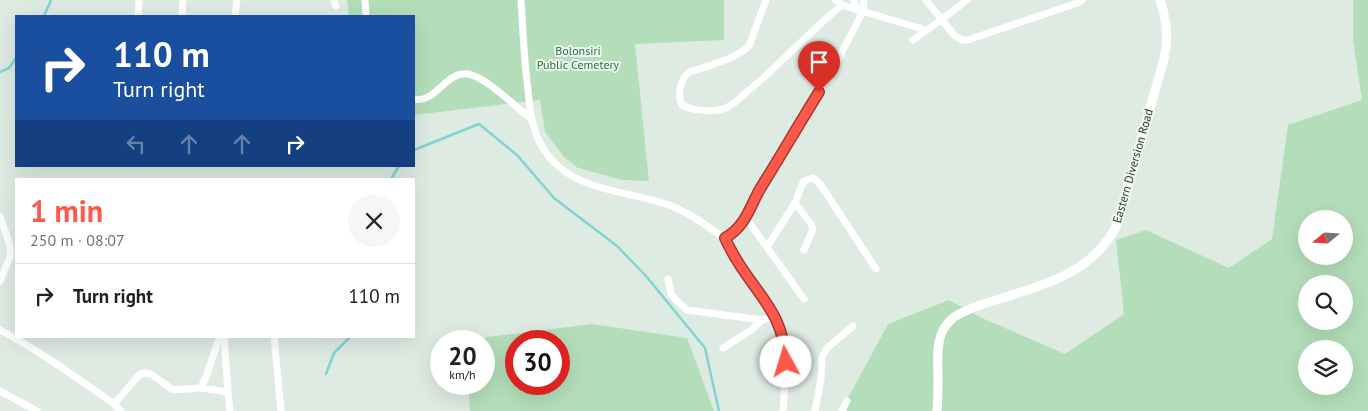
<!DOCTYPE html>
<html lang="en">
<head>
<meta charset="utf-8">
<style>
  body { margin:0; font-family:"PT Sans",sans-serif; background:#f6f6f6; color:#202124; height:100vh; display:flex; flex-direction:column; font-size:19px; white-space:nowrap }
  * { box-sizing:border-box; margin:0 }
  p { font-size:16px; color:#757577 }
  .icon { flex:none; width:28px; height:28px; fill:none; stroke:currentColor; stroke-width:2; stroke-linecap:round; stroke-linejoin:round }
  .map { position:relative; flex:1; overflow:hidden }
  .drawer { position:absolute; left:15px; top:178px; width:400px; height:160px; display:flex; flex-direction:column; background:#fff; border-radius:0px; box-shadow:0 5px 20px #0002 }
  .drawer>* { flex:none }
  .top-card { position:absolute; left:15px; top:15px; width:400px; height:152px; border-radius:0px; box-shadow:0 5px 20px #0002; background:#1a4fa0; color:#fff; overflow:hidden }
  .needle { width:32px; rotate:252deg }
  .buttons { position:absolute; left:1298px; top:210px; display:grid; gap:10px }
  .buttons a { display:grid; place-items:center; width:55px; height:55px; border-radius:50%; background:#fff; box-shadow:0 5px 20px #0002; font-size:25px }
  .speed { position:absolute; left:430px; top:330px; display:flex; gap:10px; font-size:25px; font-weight:700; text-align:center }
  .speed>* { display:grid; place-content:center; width:65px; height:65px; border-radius:50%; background:#fff; box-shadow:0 5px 20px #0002; line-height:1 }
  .speed small { font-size:12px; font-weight:400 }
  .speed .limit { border:8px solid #d22; background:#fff; color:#111 }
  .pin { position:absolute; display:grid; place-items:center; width:42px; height:42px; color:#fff; margin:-51px -21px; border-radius:50% 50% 50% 0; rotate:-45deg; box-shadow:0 0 5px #0007 }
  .pin .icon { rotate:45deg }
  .me { position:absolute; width:55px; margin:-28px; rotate:354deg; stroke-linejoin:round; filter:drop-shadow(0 0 4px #0008) }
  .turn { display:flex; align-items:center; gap:18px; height:105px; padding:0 15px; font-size:22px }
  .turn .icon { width:65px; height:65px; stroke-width:2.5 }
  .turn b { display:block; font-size:35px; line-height:42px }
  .lanes { display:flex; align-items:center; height:48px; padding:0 15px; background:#0003; justify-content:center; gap:25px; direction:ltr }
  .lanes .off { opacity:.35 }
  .round { display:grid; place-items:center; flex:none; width:52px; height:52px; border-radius:26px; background:#f6f6f6 }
  .headline { display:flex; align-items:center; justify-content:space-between; height:85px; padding:0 15px }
  h1 { font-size:30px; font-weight:700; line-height:38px; color:#fd584a }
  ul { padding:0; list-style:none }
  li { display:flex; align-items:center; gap:15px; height:65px; padding:0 15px; border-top:1px solid #e0e0e0 }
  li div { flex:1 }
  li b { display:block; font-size:19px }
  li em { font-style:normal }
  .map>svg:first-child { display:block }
  .green { fill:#b4deb9; fill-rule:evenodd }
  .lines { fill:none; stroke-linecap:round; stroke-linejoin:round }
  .stream { stroke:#80d5d4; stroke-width:2.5 }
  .minor { stroke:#fff; stroke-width:7 }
  .tertiary { stroke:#fff; stroke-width:9 }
  .route-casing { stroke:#a43930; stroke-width:12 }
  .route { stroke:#fd584a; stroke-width:9 }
  .labels { text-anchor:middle; stroke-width:4; stroke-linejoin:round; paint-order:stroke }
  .park-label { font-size:12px; fill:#257537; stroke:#eef7f1 }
  .street-label { font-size:12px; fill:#1e3b2f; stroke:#eef7f1 }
</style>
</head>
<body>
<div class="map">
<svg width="1368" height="411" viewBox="0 0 1368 411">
  <rect width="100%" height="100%" fill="#deebe3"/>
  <!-- green -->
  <path class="green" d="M347 0H724V40L635 44 649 181 622 180 578 168 564 157 545 132 540 100 414 115V16H349Z
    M1353 0H1368V411H841L888 324 949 300 982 318 1065 354 1124 314 1116 240 1146 230 1229 268 1272 239 1288 125 1362 100 1353 39ZM1306 219H1344V256H1306ZM1306 284H1344V321H1306ZM1306 349H1344V386H1306Z
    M592 324 687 338 714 411H470L468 384H484V341H477L487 337ZM516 341H559V384H516Z"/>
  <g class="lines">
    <!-- stream -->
    <path class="stream" d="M44 16 51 0
      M0 72 9 68 16 58
      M414 150 479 124 517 155 554 198 617 246 646 276 705 348 719 411
      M391 179 399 166
      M326 374 334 353 351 336"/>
    <!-- minor -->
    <path class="minor" d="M334 0 336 6
      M365 0 366 16
      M521 0C523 30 524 60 528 90 530 111 532 130 543 148 568 190 621 190 663 203 682 209 697 219 713 230 716 233 722 235 725 239 730 245 733 255 738 262 756 287 778 312 784 343 788 365 784 389 783 411
      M766 0 749 46C736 59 707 66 690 72 680 78 677 95 682 105 692 111 712 112 723 109 733 106 741 97 748 91 781 64 809 32 842 5
      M835 0 842 5 926 30
      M854 0 857 10
      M926 0 955 36 962 40H968L1077 3 1082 0
      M138 15 139 0
      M182 16 183 0
      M235 16 237 0
      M913 40 941 20 967 0
      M414 99C436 104 445 71 468 74 486 77 516 107 531 119
      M795 203 811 224 813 229 804 250
      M0 217C4 230 12 244 10 257L0 281
      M746 218 804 299
      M725 238 737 229 746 218 757 193 839 58 863 11 864 0
      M767 247 795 203 802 185 804 181 813 178 818 182 822 187 876 269
      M668 279 671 294 676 300 687 310 762 320 775 316
      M0 330C40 351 77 378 114 404L121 411
      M224 336 228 392
      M274 336 281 411
      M723 348 750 331 762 320
      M201 388 207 374 220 336
      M0 391 37 411
      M114 404 140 374 145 373 151 374 173 390 201 388 228 392 230 411
      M815 411 821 379 822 357 827 348 853 326
      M842 411 847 401"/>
    <!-- tertiary -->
    <path class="tertiary" d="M937 411C938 400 938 388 938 377 938 363 936 348 941 335 943 328 948 322 954 317 967 309 982 304 996 300 1018 293 1040 287 1061 277 1085 266 1103 251 1116 227L1164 59C1169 38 1167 20 1160 0"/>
  </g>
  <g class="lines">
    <!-- route casing -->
    <g class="route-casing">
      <path id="route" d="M786 362C784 314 759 297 736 259 732 252 728 245 725 238 746 226 749 208 760 189 780 157 799 124 819 92"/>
    </g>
    <!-- route -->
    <use href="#route" class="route"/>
  </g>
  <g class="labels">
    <!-- park labels -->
    <g class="park-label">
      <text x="578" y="55">Bolonsiri<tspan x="578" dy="14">Public Cemetery</tspan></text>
    </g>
    <!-- street labels -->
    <g class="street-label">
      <text transform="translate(1133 166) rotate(-74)" y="4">Eastern Diversion Road</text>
    </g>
  </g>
</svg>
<div class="buttons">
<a><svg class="needle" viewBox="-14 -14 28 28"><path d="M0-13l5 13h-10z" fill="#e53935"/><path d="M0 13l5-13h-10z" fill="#757577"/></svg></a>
<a><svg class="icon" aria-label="search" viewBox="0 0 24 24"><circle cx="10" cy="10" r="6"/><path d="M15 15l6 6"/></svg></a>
<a><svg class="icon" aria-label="layers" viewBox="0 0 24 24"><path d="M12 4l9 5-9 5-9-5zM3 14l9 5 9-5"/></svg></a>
</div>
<div class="speed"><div>20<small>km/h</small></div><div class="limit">30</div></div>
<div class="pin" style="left:819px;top:92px;background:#d93025"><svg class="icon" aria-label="arrive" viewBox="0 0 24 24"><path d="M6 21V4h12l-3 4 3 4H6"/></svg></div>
<svg class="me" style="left:786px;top:362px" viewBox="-20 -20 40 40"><circle r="19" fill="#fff"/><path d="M0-13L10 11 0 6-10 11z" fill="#fd584a"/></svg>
<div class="top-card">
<div class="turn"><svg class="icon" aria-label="right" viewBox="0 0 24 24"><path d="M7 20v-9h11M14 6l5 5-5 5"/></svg><div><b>110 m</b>Turn right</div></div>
<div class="lanes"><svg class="icon off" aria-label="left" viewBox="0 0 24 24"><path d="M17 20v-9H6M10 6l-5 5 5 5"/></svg><svg class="icon off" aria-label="ahead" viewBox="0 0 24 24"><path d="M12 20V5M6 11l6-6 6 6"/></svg><svg class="icon off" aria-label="ahead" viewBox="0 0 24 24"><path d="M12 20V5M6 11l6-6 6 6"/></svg><svg class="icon" aria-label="right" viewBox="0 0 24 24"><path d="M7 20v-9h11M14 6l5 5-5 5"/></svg></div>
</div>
<section class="drawer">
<div class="headline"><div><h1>1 min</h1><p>250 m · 08:07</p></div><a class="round"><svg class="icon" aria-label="close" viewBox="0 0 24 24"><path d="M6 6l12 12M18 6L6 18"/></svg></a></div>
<ul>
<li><svg class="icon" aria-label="right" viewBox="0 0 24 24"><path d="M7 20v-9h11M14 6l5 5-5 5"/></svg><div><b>Turn right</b></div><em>110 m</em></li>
</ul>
</section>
</div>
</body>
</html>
